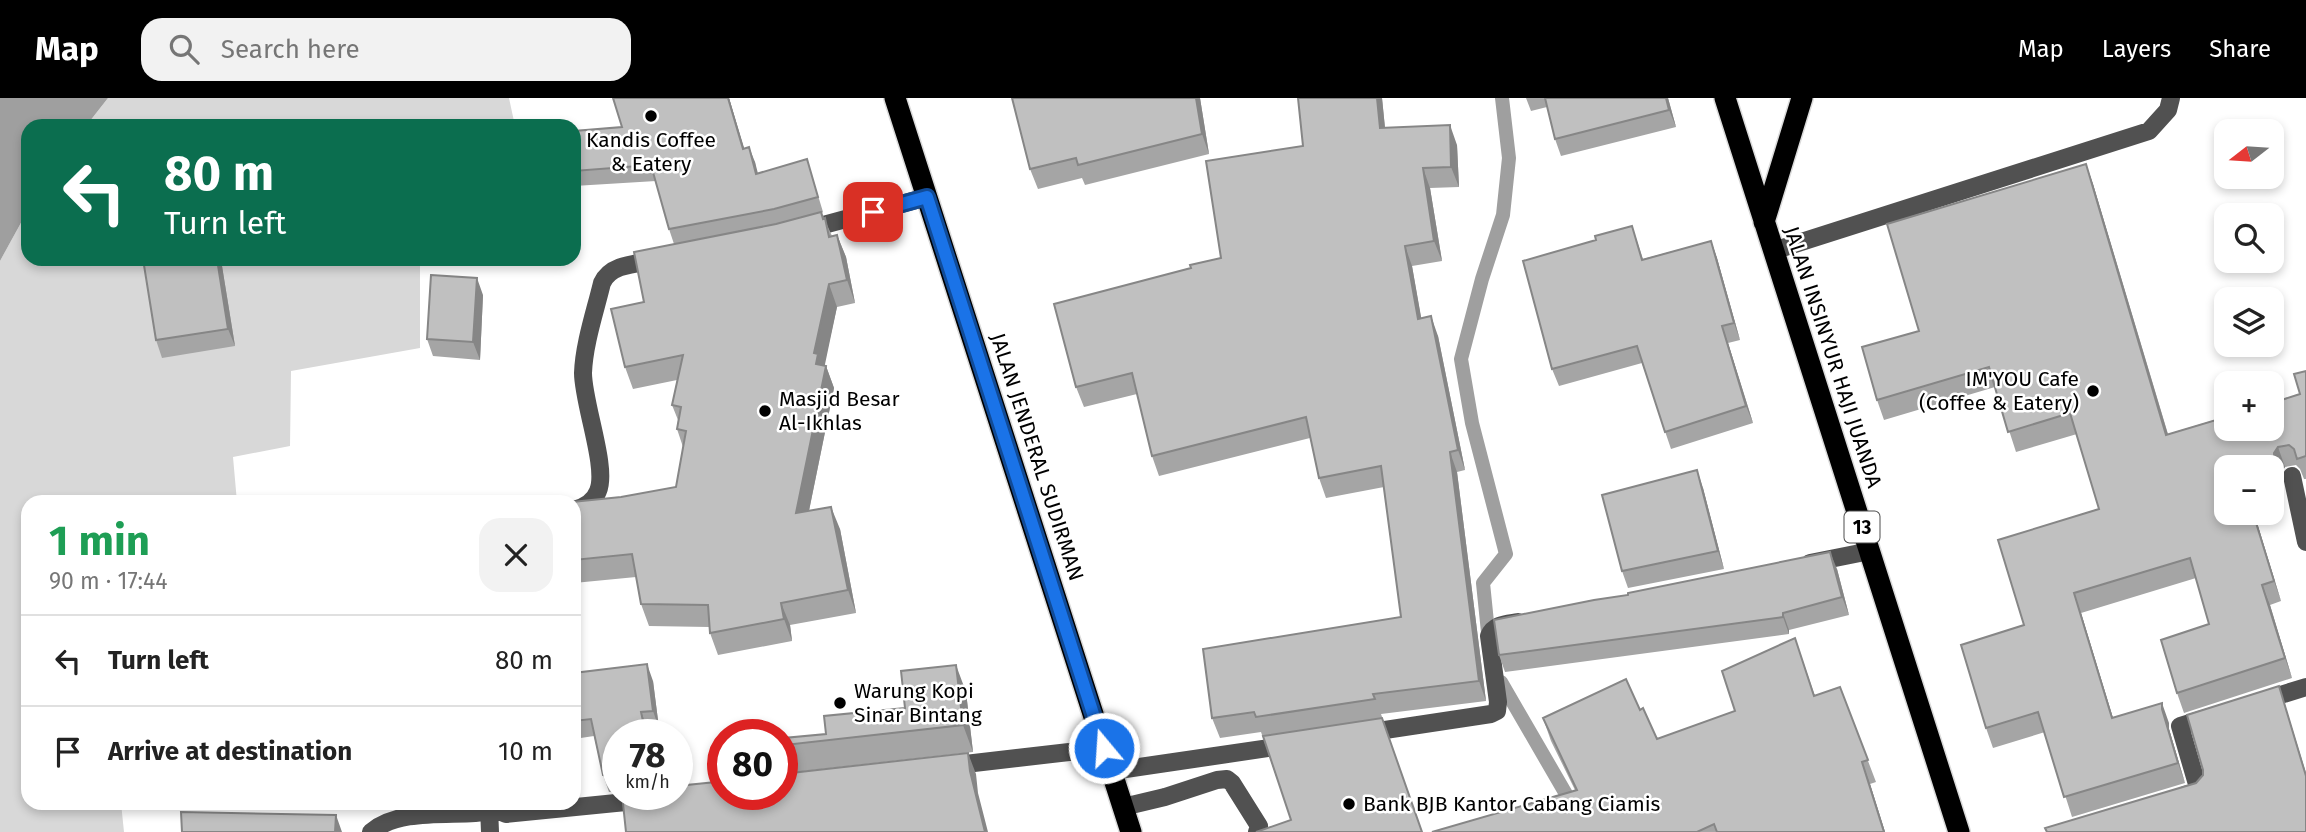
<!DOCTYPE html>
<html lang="en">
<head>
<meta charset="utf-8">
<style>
  body { margin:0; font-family:"Fira Sans",sans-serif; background:#f2f2f2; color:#222; height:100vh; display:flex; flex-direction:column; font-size:26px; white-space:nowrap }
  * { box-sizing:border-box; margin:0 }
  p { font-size:23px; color:#767676 }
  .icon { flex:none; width:38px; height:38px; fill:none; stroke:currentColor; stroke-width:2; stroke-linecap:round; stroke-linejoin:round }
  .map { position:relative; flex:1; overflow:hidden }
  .panel { position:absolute; left:21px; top:397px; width:560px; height:315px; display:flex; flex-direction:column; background:#fff; border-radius:21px; box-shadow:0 4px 10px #0003 }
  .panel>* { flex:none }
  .top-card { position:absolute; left:21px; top:21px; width:560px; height:147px; border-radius:21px; box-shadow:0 4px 10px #0003; background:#0b6e4f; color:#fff; overflow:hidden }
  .needle { width:46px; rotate:253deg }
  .buttons { position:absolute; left:2214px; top:21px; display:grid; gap:14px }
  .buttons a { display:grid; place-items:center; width:70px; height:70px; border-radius:14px; background:#fff; box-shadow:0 4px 10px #0003; font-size:35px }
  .speed { position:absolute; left:602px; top:621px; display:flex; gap:14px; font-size:35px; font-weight:700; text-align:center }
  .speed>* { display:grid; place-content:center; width:91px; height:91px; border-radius:50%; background:#fff; box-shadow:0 4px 10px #0003; line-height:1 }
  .speed small { font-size:18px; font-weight:400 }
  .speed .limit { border:10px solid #d22; background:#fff; color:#111 }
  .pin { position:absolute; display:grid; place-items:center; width:60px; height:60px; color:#fff; margin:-30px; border-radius:14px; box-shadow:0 4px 10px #0006 }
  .me { position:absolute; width:77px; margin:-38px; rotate:342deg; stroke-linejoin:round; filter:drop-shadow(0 0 5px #0008) }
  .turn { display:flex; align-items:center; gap:24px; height:147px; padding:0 28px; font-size:32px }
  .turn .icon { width:91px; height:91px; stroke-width:2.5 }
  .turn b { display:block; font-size:49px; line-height:60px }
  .round { display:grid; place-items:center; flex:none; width:74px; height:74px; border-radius:21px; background:#f2f2f2 }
  .summary { display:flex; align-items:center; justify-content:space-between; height:119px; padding:0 28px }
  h1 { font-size:42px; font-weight:700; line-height:52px; color:#1e9e55 }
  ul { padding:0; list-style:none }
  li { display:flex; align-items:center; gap:21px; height:91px; padding:0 28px; border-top:2px solid #e0e0e0 }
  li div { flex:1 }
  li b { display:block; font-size:26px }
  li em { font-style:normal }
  header { display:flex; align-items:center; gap:42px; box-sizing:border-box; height:98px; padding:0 35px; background:#000; color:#fff }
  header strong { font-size:33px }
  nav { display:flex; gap:38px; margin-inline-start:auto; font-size:24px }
  .search { width:490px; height:63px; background:#f2f2f2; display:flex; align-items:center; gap:18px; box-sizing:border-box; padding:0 24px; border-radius:21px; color:#767676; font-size:26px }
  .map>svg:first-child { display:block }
  .green { fill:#d8d8d8 }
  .water { fill:#9f9f9f }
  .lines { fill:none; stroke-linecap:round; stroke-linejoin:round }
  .stream { stroke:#9f9f9f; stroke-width:14 }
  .highway-casing { stroke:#dbdbdb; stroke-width:24 }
  .minor { stroke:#515151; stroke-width:18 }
  .highway { stroke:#000; stroke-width:21 }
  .wall { fill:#a5a5a5 }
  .shaded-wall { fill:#868686 }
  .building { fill:#c0c0c0; stroke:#868686; stroke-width:2 }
  .route-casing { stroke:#114b97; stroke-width:18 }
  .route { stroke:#1a73e8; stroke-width:12 }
  .poi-dot { fill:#000; stroke:#fff; stroke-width:2.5 }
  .labels { text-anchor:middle; stroke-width:5; stroke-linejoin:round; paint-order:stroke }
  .shield { fill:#fff; stroke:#4c4c4c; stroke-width:2 }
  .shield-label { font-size:19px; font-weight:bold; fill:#000 }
  .poi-label { font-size:21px; fill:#000; stroke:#fff; text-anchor:start }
  .street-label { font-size:21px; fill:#000; stroke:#fff }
</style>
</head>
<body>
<header>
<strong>Map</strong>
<div class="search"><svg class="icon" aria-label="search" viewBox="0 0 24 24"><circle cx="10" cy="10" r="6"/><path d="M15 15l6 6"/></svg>Search here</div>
<nav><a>Map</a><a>Layers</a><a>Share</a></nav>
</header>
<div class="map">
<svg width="2306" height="734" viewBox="0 0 2306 734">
  <rect width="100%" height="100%" fill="#fff"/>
  <!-- green -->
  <path class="green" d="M108 0H509L515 28H86Z
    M28 112V161H420V250L291 273 290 348 233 359 237 404H28V705H121L124 734H0V163Z"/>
  <!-- water -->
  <path class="water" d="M0 0H108L86 28H28V112L0 163Z"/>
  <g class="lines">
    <!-- stream -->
    <path class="stream" d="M1489 544 1483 485 1506 456 1472 325 1461 261 1482 181 1503 117 1509 60 1502 0
      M1501 584 1588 734"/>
    <!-- highway casing -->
    <g class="highway-casing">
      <path id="highway" d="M895 0 1131 734
        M1725 0 1959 734
        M1764 124 1802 0"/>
    </g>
    <!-- minor -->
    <path class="minor" d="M805 132 927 99
      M1773 153 2149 33 2168 12 2171 0
      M2292 378 2306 444
      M574 412C585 409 594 404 598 393 608 370 583 305 583 275 584 246 595 214 602 185 611 165 638 166 658 162
      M1810 465 1870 453
      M2258 604 2306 589
      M1365 635 1491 616 1497 613 1498 604 1489 538C1494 526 1507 526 1518 524
      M948 668 1104 650
      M1112 673 1289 647
      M2185 697 2199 693 2180 628 2212 618
      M1123 709 1165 699 1217 682 1227 681 1232 685 1259 728 1257 734
      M371 734C397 712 442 717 475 715L483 714 492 705
      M490 734 489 709 506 716 646 702"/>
    <!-- highway -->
    <use href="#highway" class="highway"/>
  </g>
  <!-- wall -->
  <path class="wall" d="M729 0 744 51 755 64 757 76 807 61 823 114 822 115 824 120 832 138 837 137 846 159 855 205 837 209 824 267 826 268 834 290 809 413 840 431 856 515 790 527 792 543 718 557 710 535 709 529 649 528 641 506 636 479 574 485V404L621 399 676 389 683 349 677 331 678 322 672 307 677 282 633 291 625 269 644 204 674 146 669 131 656 83 574 88V33L622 29Z
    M1012 0H1200L1209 56 1085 87 1082 80 1038 91 1030 71Z
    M1382 0 1385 30 1457 47 1459 89 1430 90 1442 163 1412 168 1421 220 1438 238 1465 372 1457 374 1486 603 1381 616 1422 734 1291 722 1261 634 1220 640 1212 620 1401 519 1384 389 1326 400 1319 380 1310 340 1159 378 1152 358 1137 296 1084 309 1076 289 1191 170 1221 160 1303 48Z
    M1526 0H1668L1676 29 1561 58 1555 41 1547 9 1531 13Z
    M2086 66 2093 86 2168 336 2300 296 2306 273V381H2304L2300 371 2296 367 2285 369 2281 375 2282 388 2272 391V369H2226L2254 415 2281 503 2270 507 2292 580 2184 615 2177 595 2209 526 2196 480 2081 515 2113 620 2169 625V631L2185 685 2072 719 2045 634 1993 650 1986 630 2024 527 2099 411 2077 336 2016 354 1995 289 1884 322 1877 302 1919 233Z
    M1632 128 1643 161 1711 143 1717 160 1740 242 1728 245 1753 325 1671 351 1642 265 1559 288 1552 271 1596 142Z
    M222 168 235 248 162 260 156 242Z
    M483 197 480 262 433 258 427 241Z
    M1703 390 1724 471 1628 490 1622 473Z
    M1837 471 1849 517 1789 532V536L1505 574 1499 557Z
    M1795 540 1815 598 1840 589 1876 684 1870 686 1885 734H1432L1575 692 1551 643 1543 620 1640 612 1657 641 1735 613Z
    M574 575 653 583 659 630 618 637V693L609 694 603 677 594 638 574 641Z
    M966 594 973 654 795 674 785 647 826 636 905 610Z"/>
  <!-- shaded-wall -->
  <path class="shaded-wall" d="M728 0H729L749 66 743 51Z
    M1196 0H1200L1209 56 1202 36Z
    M1377 0H1382L1387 50 1380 30Z
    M1666 0H1668L1676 29 1669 12Z
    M1450 27 1457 47 1459 89 1451 69Z
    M749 49 755 64 762 91 756 76Z
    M2086 66 2093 86 2174 357 2166 337Z
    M1423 70 1430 90 1442 163 1434 143Z
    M837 137 846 159 855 205 847 182Z
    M1711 143 1717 160 1740 242 1734 225Z
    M1405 148 1412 168 1425 241 1418 221Z
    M217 161H220L222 168 235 248 228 231Z
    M477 180 483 197 480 262 473 244Z
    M829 186 837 209 824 271 826 268 834 290 804 437 796 415 816 266 814 255Z
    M1431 218 1438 238 1465 372 1458 352Z
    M1722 228 1728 245 1753 325 1746 308Z
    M2278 349 2285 369 2281 375 2282 388 2275 368 2274 355Z
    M1450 354 1457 374 1486 603 1479 583Z
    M1697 372 1703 390 1724 471 1718 453Z
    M831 409 840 431 856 515 848 492Z
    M2253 415H2254L2281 503 2274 483Z
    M1830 454 1837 471 1849 517 1842 499Z
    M2262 487 2270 507 2292 580 2285 560Z
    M2074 495 2081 515 2119 640 2112 620Z
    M781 505 790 527 792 543 784 521Z
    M1783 515 1789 532V536L1783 519Z
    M647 566 653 583 659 630 653 613Z
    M956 567 966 594 973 654 963 627Z
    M2279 588 2285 607 2306 675V678Z
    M2162 605 2169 625V631L2185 685 2178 665 2162 611Z
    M641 614 648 632 649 637H646Z
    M968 655 976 676 978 695 988 734H985L970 673Z
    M1862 664 1870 686 1885 734H1884Z
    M336 717 342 734H335Z"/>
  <!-- building -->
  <path class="building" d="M613 0H728L743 51 749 49 756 76 807 61 818 99 774 111 669 131 651 67 574 73V33L622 29Z
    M1012 0H1196L1202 36 1078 67 1076 60 1030 71Z
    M1298 0H1377L1380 30 1450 27 1451 69 1423 70 1434 143 1405 148 1418 221 1431 218 1458 352 1450 354 1479 583 1373 596 1375 601 1256 619 1254 614 1212 620 1203 551 1401 519 1381 368 1319 380 1306 319 1152 358 1132 275 1076 289 1054 206 1191 170 1190 167 1221 160 1206 63 1303 48Z
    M1545 0H1666L1669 12 1555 41Z
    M2086 66 2166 337 2226 319V331H2272V305L2300 296 2294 276 2306 273V358L2297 361 2294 351 2289 347 2278 349 2274 355 2275 368 2271 369H2226V415H2253L2274 483 2262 487 2285 560 2177 595 2161 542 2209 526 2190 460 2074 495 2112 620 2162 605V611L2178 665 2064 699 2038 614 1986 630 1961 547 2024 527 1998 442 2099 411 2070 315 2008 334 1989 269 1877 302 1862 249 1919 233 1887 126Z
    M821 114 823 121 825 120 829 139 837 137 847 182 829 186 814 255 818 256 816 266 826 268 796 415 831 409 848 492 781 505 784 521 710 535 708 507 641 506 632 456 574 462V404H572L621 399 676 389 686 333 677 331 681 309 672 307 683 257 625 269 611 211 644 204 634 154 776 126Z
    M1632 128 1642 162 1711 143 1734 225 1722 228 1746 308 1665 334 1637 248 1552 271 1523 163 1596 142 1595 138Z
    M143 161H217L228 231 156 242Z
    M431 177 477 180 473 244 427 241Z
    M1697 372 1718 453 1622 473 1602 397Z
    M1830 454 1842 499 1783 515V519L1499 557 1494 522 1594 502 1628 497V495Z
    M1795 540 1814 598 1840 589 1868 662 1862 664 1884 734H1717L1714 726 1697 734H1432L1577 692 1543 620 1626 581 1640 612 1643 610 1657 641 1735 613 1722 573Z
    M647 566 653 613 641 614 646 637H618V675L603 677 591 621 574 623V575Z
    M956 567 963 627 785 647 784 640 826 636 824 618 905 610 901 573Z
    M2279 588 2306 678V734H2047L2045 730 2196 685 2203 677V672L2187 617Z
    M1382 620 1422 734H1256L1291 722 1263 638Z
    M968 655 970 673 985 734H626L622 696H677V688L716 684 723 681V696H782V676Z
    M181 714 336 717 335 734H182Z"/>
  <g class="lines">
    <!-- route casing -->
    <g class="route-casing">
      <path id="route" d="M873 114 927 99 1104 650"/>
    </g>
    <!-- route -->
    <use href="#route" class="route"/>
  </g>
  <!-- markers -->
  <g class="poi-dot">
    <circle cx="651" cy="18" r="7"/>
    <circle cx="2093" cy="293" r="7"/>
    <circle cx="765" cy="313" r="7"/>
    <circle cx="840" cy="605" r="7"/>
    <circle cx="1349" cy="706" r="7"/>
  </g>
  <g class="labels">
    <!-- shield labels -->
    <rect class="shield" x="1844.5" y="413.5" width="35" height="31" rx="5"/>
    <g class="shield-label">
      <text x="1862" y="436">13</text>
    </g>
    <!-- poi labels -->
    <g class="poi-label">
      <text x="651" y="49" text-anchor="middle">Kandis Coffee<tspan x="651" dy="24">&amp; Eatery</tspan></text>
      <text x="2079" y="288" text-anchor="end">IM'YOU Cafe<tspan x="2079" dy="24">(Coffee &amp; Eatery)</tspan></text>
      <text x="779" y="308">Masjid Besar<tspan x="779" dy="24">Al-Ikhlas</tspan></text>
      <text x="854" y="600">Warung Kopi<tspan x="854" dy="24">Sinar Bintang</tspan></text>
      <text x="1363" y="713">Bank BJB Kantor Cabang Ciamis</text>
    </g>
    <!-- street labels -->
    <g class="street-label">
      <text transform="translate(1833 259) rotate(72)" y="7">JALAN INSINYUR HAJI JUANDA</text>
      <text transform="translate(1037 359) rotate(72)" y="7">JALAN JENDERAL SUDIRMAN</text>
    </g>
  </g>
</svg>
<div class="buttons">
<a><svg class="needle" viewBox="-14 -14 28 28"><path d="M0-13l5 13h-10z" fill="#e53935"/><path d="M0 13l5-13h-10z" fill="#767676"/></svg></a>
<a><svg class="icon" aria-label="search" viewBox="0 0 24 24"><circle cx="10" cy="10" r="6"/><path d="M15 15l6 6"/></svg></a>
<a><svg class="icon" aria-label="layers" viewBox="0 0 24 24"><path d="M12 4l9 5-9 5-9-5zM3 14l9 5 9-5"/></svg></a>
<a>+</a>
<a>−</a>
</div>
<div class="speed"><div>78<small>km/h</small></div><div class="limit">80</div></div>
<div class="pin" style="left:873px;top:114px;background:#d93025"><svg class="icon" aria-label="arrive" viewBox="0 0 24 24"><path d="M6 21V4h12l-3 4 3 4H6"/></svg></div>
<svg class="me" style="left:1104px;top:650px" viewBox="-20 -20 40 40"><circle r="17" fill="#1a73e8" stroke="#fff" stroke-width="3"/><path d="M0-11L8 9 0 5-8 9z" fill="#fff"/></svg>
<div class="top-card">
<div class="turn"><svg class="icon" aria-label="left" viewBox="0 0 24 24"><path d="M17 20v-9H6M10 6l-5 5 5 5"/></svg><div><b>80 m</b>Turn left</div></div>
</div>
<section class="panel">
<div class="summary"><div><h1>1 min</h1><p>90 m · 17:44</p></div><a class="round"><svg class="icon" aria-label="close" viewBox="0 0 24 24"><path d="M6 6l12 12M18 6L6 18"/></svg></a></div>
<ul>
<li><svg class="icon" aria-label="left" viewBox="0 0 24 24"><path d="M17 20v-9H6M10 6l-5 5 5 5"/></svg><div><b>Turn left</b></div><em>80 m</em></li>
<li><svg class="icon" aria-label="arrive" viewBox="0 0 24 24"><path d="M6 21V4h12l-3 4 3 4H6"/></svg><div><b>Arrive at destination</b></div><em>10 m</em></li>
</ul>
</section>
</div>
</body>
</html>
